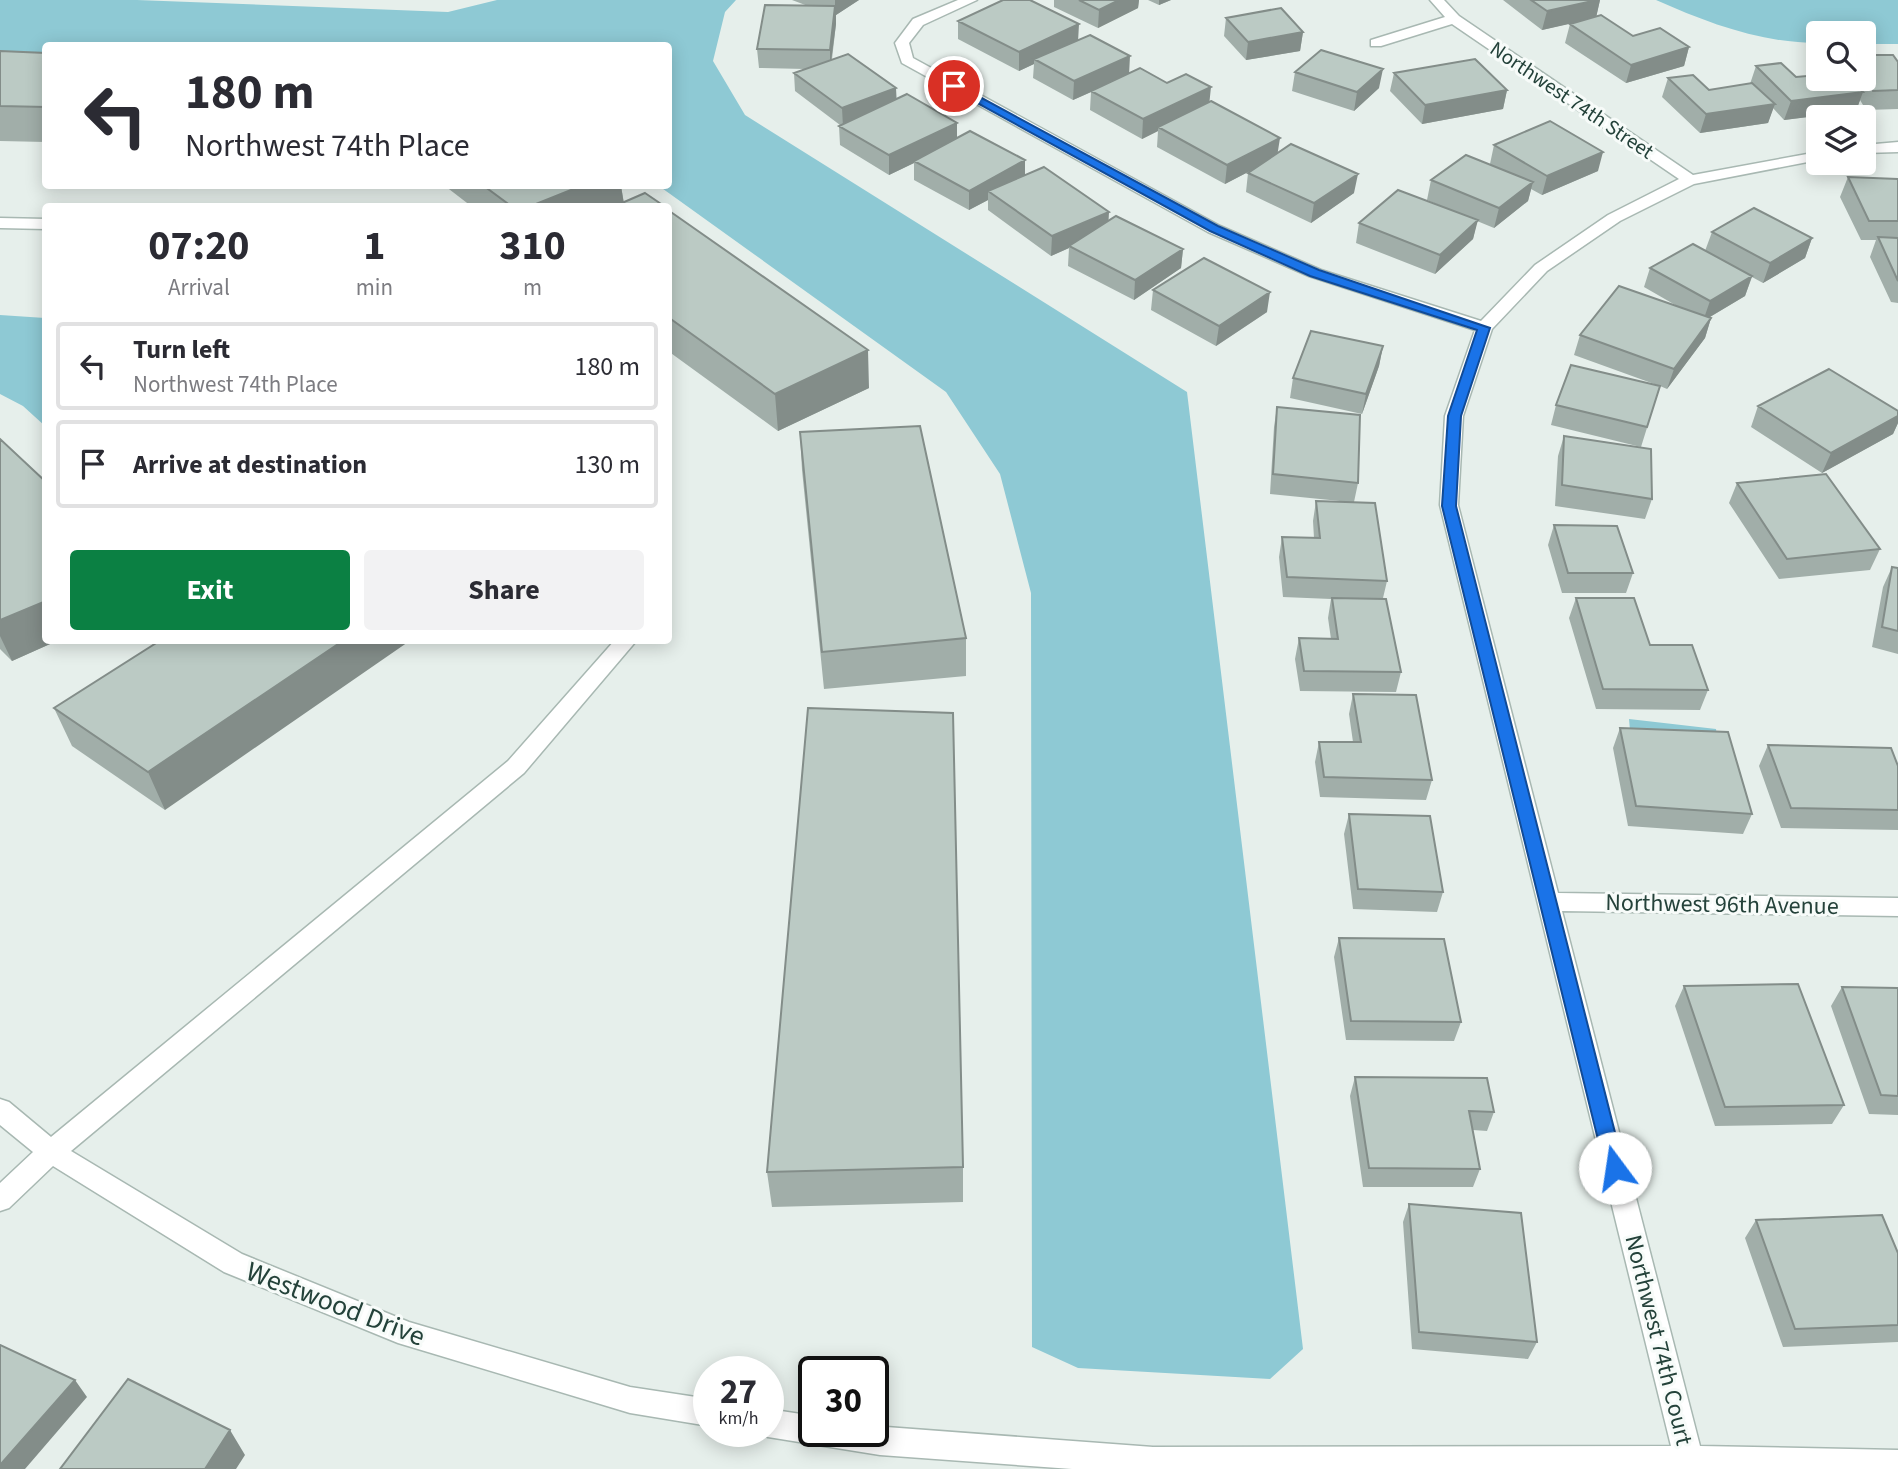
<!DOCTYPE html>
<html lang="en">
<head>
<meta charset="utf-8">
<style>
  body { margin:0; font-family:"Source Sans 3",sans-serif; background:#f2f2f3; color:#2b2b33; height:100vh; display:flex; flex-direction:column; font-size:26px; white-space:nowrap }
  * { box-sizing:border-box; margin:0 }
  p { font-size:23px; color:#7c7c81 }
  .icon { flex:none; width:38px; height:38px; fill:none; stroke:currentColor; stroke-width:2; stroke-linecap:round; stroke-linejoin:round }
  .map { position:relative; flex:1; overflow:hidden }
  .sheet { position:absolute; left:42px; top:203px; width:630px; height:441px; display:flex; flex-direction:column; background:#fff; border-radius:7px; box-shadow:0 4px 18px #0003 }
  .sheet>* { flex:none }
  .hud { position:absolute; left:42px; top:42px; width:630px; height:147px; border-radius:7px; box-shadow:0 4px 18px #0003; background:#fff; color:#2b2b33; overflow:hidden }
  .tools { position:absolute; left:1806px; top:21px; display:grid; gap:14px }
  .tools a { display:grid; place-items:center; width:70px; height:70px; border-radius:7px; background:#fff; box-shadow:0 4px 18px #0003; font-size:35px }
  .speed { position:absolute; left:693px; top:1356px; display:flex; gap:14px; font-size:35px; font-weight:700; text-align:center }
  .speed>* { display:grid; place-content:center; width:91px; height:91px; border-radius:50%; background:#fff; box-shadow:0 4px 18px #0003; line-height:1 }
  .speed small { font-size:18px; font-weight:400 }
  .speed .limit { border:4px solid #111; border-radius:10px; background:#fff; color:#111 }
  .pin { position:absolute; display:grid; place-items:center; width:60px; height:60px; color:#fff; margin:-30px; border:4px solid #fff; border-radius:50%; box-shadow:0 2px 7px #0007 }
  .me { position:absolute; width:77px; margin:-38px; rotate:346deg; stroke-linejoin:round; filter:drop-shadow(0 0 5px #0008) }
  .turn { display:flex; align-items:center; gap:24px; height:147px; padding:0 28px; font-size:32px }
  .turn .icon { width:91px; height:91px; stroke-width:2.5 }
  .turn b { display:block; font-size:49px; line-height:60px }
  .eta { display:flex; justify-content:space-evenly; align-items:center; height:119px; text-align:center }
  .eta b { font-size:42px; font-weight:700; line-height:49px }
  .action { display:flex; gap:14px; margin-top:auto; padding:14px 28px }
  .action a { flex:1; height:80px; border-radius:7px; background:#0b8043; color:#fff; font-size:28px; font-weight:700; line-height:80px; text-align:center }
  .action a+a { background:#f2f2f3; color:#2b2b33 }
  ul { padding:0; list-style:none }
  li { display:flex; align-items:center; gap:21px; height:88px; margin:0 14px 10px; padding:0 14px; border:4px solid #e1e1e2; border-radius:7px }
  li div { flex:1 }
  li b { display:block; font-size:26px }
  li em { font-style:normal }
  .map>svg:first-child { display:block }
  .water { fill:#8ec9d4 }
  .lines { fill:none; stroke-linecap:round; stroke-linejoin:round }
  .minor-casing { stroke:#a8b8b2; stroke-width:3 }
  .minor { fill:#fff; fill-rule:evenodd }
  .wall { fill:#a1aea9 }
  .shaded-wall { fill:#838d89 }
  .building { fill:#bbcac4; stroke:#838d89; stroke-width:2 }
  .route { fill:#1a73e8; stroke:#114b97; stroke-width:2 }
  .labels { text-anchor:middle; stroke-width:6; stroke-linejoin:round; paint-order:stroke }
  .far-street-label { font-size:21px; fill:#24423a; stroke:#f7fbf9 }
  .street-label { font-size:24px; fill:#24423a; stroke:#f7fbf9 }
  .near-street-label { font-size:28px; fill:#24423a; stroke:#f7fbf9 }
</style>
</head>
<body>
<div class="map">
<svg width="1898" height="1469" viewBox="0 0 1898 1469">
  <rect width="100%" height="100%" fill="#e6efeb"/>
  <!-- water -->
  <path class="water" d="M0 0H137L448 12 497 0H736L725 12 713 61 745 115 1187 392 1303 1349 1270 1379 1078 1368 1032 1347 1031 593 1000 474 946 392 659 186H668V46H46L45 57 0 55Z
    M1656 0H1898V44H1864V33H1818V43C1761 43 1708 23 1656 0Z
    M0 315 45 318V426L23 406 0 394Z
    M1629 719 1716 729 1719 752 1631 742Z"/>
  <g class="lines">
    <!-- minor casing -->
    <g class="minor-casing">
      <path id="minor" d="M958 0H977L923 25 909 43 913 58 1220 226 1321 270 1481 321 1535 265 1608 215 1679 179 1452 24 1381 46H1371V40L1445 17 1430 0H1444L1459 16 1693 175 1818 152V160L1694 184 1620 221 1547 271 1492 329 1463 416 1458 505 1558 893 1898 898V916L1562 911 1700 1446 1898 1450V1469H1072L880 1455 768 1437 758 1433 768 1432V1409L814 1416V1432H873V1426L1153 1447 1671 1446 1440 505 1445 416 1475 330 1309 276 1208 232 902 63 895 43 913 19Z
        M1898 142V152L1864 153V145Z
        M0 218 46 219V229L0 228Z
        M615 640H637L524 773 71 1151 242 1254 409 1322 630 1387 709 1399V1426L630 1413 398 1343 224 1272 53 1166 9 1208 0 1211V1183L33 1152 0 1125V1099L9 1102 51 1137 508 761Z"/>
    </g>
    <!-- minor -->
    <use href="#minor" class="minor"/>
  </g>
  <!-- wall -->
  <path class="wall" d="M792 0H859L836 15V24L832 59 896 88V99L957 123V138L1025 160V175L1109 221 1183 249 1181 268 1134 300 1068 266 1069 248 1051 256 988 210V200L969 210 914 180V163L889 175 840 145 839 126 840 125 795 91 794 73 805 69 759 68 757 49 808 6Z
    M1054 0H1139L1138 8 1098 28 1054 7Z
    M1148 0H1171L1159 5Z
    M1503 0H1600L1596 17 1633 36 1689 47 1684 66 1626 83 1565 43 1570 24 1580 21 1542 30Z
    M1226 18 1303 32 1300 51 1246 60 1224 36Z
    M958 21 1078 40 1129 73 1167 83 1209 102 1278 153 1354 193 1311 223 1246 192 1248 173 1252 170 1225 184 1157 147 1158 131 1142 139 1090 110 1091 92 1073 100 1033 78 1034 64 1019 71 958 39Z
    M0 51 46 53V142L0 141Z
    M1864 55 1898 62V109L1866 110 1860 100 1856 111 1784 120 1773 108 1768 123 1700 133 1662 97 1668 78 1709 90 1750 84 1756 66 1796 77 1818 79H1864Z
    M1295 72 1379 88 1354 111 1292 91Z
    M1394 73 1507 90 1503 109 1422 124 1390 91Z
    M1494 145 1598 171 1542 195 1531 189 1528 201 1494 228 1477 221 1473 239 1435 274 1356 243 1359 223 1451 210 1427 200 1431 180 1493 166 1490 164Z
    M1848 177 1898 179V303L1891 302 1870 257 1876 240H1861L1840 197Z
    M445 186H621L624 203 664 206H471Z
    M668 210 869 388 778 431 668 351Z
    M1712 232 1812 238 1805 258 1763 283 1752 277 1745 296 1710 317 1711 318 1705 338 1667 389 1660 386 1641 447 1551 425 1556 405 1657 385 1574 355 1580 335 1677 306 1644 287 1650 268 1705 251Z
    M1153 290 1267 312 1216 346 1151 310Z
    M1383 346 1379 366 1362 414 1290 398 1293 378Z
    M1758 406 1898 411V423L1893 434 1822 473 1751 427Z
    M1277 407 1358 483 1354 502 1387 581 1383 598 1401 672 1396 692 1300 691 1295 659 1299 638 1331 639 1328 618 1331 599 1283 597 1279 557 1282 537 1314 538 1313 521 1316 501H1340L1270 494 1274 427Z
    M800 432 966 638V676L824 689 802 470Z
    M1564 436 1652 499 1645 519 1555 506 1558 456Z
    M0 439 46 640H59L12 661 0 649Z
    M1737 483 1880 549 1870 570 1779 579 1729 503Z
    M1554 525 1633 573 1626 593H1562L1548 545Z
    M1892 567 1898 568V654L1872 647 1883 587Z
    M1576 598 1650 645 1708 690 1700 710 1596 709 1569 618Z
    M161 640 165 810 72 746 54 708Z
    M1353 694 1432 780 1426 800 1320 797 1315 762 1319 742H1353L1349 714Z
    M1620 728 1752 814 1743 834 1628 826 1613 748Z
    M1768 745 1898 766V830L1781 828 1759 766Z
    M1349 814 1443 892 1437 912 1353 909 1344 834Z
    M1339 938 1461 1022 1454 1041 1346 1040 1334 957Z
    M1684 986 1844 1105 1832 1124 1715 1126 1675 1006Z
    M1842 987 1898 988V1115L1869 1114 1831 1006Z
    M1355 1077 1494 1112 1487 1131 1473 1130 1480 1169 1473 1187H1363L1350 1096Z
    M963 1167V1202L772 1207 767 1172Z
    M1409 1204 1537 1342 1528 1359 1412 1349 1403 1222Z
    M1756 1220 1898 1253V1342L1783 1347 1745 1238Z"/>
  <!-- shaded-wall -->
  <path class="shaded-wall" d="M835 0H859L836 15V24L830 69V50L835 7Z
    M1119 0H1139L1138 8 1098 28 1099 10Z
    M1159 0H1171L1159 5Z
    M1597 0H1600L1596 18 1542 30 1547 11Z
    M1079 24 1078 42 1034 59V64L1019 71V52Z
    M1303 32 1300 51 1246 60 1248 42Z
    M1689 47 1684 66 1626 83 1631 65Z
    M1130 56 1129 75 1091 91V92L1073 100 1074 81Z
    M1383 69 1379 88 1354 111 1357 92Z
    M1211 87 1209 106 1158 127V131L1142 139 1143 119Z
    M896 88 897 107 843 127 842 108Z
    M1507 90 1503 109 1422 124 1425 105Z
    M1863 92 1856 111 1784 120 1791 101Z
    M1775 104 1768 123 1700 133 1706 114Z
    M957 123V142L914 161V163L889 175V155Z
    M1280 138 1277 157 1225 184 1227 165Z
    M1603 152 1598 171 1542 195 1547 176Z
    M1025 160V179L988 191V200L969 210V191Z
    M1358 174 1354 193 1311 223 1314 203Z
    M1533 182 1528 201 1494 228 1499 208Z
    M581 186H621L624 205 622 206H531Z
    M1109 212 1108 231 1069 246V248L1051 256 1052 236Z
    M1478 220 1473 239 1435 274 1440 255Z
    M1812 238 1805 258 1763 283 1770 263Z
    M1183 249 1181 268 1134 300 1135 280Z
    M1752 276 1745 296 1703 321 1710 301Z
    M1270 292 1267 312 1216 346 1219 326Z
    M1711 318 1705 338 1667 389 1674 369Z
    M1383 346 1379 366 1362 414 1366 394Z
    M868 350 869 388 778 431 775 394Z
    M1898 416V423L1893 434 1822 473 1831 453Z
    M46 601V640H59L12 661 0 636V620Z
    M344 640H411L165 810 148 772Z
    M75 1380 87 1397 25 1469H0V1465Z
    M230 1430 245 1455 236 1469H205Z"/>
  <!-- building -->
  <path class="building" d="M1003 0H1030L1079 24 1019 52 958 21Z
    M1079 0H1119L1099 10Z
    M1531 0H1597L1547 11Z
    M765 5 835 6 830 50 757 49Z
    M1281 8 1303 32 1248 42 1226 18Z
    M1601 15 1633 36 1660 28 1689 47 1631 65 1570 24Z
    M1090 35 1130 56 1074 81 1034 59Z
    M1321 50 1383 69 1357 92 1295 72Z
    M0 51 46 53V107L0 106Z
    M848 54 896 88 842 108 794 73Z
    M1864 55H1893L1898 62V90L1873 91 1864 77Z
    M1475 59 1507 90 1425 105 1394 73Z
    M1781 63 1796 77 1818 75V79H1848L1863 92 1791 101 1756 66Z
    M1140 68 1167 83 1186 74 1211 87 1143 119 1091 91Z
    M1693 75 1709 90 1752 83 1775 104 1706 114 1668 78Z
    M907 94 957 123 889 155 839 126Z
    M1211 101 1280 138 1227 165 1158 127Z
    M1550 121 1603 152 1547 176 1494 145Z
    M970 131 1025 160 969 191 914 161Z
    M1291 144 1358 174 1314 203 1248 173Z
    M1466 155 1533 182 1499 208 1431 180Z
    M1044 167 1109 212 1052 236 988 191Z
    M1848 177 1898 179V221H1869Z
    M484 186H581L531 206H511Z
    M1398 190 1478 220 1440 255 1359 223Z
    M645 193 664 206H615Z
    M1754 208 1812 238 1770 263 1712 232Z
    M668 210 868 350 775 394 668 317Z
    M1116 216 1183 249 1135 280 1069 246Z
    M1878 237 1898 238V281Z
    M1693 244 1752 276 1710 301 1650 268Z
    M1204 258 1270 292 1219 326 1153 290Z
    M1619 286 1711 318 1674 369 1580 335Z
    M1311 331 1383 346 1366 394 1293 378Z
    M1571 365 1660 386 1647 427 1556 405Z
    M1829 369 1898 411V416L1831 453 1758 406Z
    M1277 407 1360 415 1358 483 1273 474Z
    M920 426 966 638 822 652 800 432Z
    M1564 436 1651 449 1652 499 1562 485Z
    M0 439 46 482V601L0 620Z
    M1826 474 1880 549 1787 559 1737 483Z
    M1316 501 1375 503 1387 581 1287 577 1282 537 1320 538Z
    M1554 525 1617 526 1633 573H1568Z
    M1892 567 1898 568V631L1882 627Z
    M1332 598 1386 599 1401 672 1304 671 1299 638 1338 639Z
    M1576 598H1634L1650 645H1692L1708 690 1603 689Z
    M161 640H344L148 772 54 708Z
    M1353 694 1416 695 1432 780 1324 777 1319 742H1361Z
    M808 708 953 713 963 1167 767 1172Z
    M1620 728 1728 732 1752 814 1636 806Z
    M1768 745 1891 748 1898 766V810L1791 808Z
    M1349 814 1430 816 1443 892 1358 889Z
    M1339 938 1444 939 1461 1022 1351 1021Z
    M1798 984 1844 1105 1725 1107 1684 986Z
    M1842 987 1898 988V1096L1881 1095Z
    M1355 1077 1487 1078 1494 1112 1469 1111 1480 1169 1369 1168Z
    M1409 1204 1521 1213 1537 1342 1419 1332Z
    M1882 1215 1898 1253V1325L1795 1329 1756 1220Z
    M0 1345 75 1380 0 1465Z
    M128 1379 230 1430 205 1469H60Z"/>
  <!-- route -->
  <path class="route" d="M954 83 1218 226 1319 270 1490 328 1461 416 1456 506 1624 1168 1621 1174 1615 1176 1608 1174 1605 1168 1442 506 1448 416 1477 330 1310 276 1210 231 950 88 949 86Z"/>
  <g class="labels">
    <!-- far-street labels -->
    <g class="far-street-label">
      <text transform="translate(1572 100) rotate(34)" y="7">Northwest 74th Street</text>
    </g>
    <!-- street labels -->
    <g class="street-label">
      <text transform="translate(1722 904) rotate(1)" y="8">Northwest 96th Avenue</text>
      <text transform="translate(1659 1340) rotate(76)" y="8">Northwest 74th Court</text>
    </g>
    <!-- near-street labels -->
    <g class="near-street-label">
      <text transform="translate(336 1303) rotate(21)" y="10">Westwood Drive</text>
    </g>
  </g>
</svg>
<div class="tools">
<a><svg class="icon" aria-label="search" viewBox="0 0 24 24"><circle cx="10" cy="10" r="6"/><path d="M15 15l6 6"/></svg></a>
<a><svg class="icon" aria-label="layers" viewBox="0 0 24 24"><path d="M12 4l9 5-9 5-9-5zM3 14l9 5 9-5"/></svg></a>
</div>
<div class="speed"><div>27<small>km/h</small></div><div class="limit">30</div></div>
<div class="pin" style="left:954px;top:86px;background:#d93025"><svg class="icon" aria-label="arrive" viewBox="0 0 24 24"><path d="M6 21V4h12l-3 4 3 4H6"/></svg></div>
<svg class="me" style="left:1615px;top:1168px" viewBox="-20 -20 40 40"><circle r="19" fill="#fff"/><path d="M0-13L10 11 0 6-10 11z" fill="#1a73e8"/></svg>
<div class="hud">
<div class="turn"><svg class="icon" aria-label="left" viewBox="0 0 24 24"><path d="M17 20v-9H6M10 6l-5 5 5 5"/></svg><div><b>180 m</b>Northwest 74th Place</div></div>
</div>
<section class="sheet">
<div class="eta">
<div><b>07:20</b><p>Arrival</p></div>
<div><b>1</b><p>min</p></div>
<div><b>310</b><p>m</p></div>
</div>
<ul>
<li><svg class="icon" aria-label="left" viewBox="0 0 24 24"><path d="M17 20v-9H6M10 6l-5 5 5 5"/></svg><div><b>Turn left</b><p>Northwest 74th Place</p></div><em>180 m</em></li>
<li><svg class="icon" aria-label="arrive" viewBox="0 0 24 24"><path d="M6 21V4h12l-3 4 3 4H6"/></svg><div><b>Arrive at destination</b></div><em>130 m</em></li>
</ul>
<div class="action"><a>Exit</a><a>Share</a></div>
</section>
</div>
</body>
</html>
